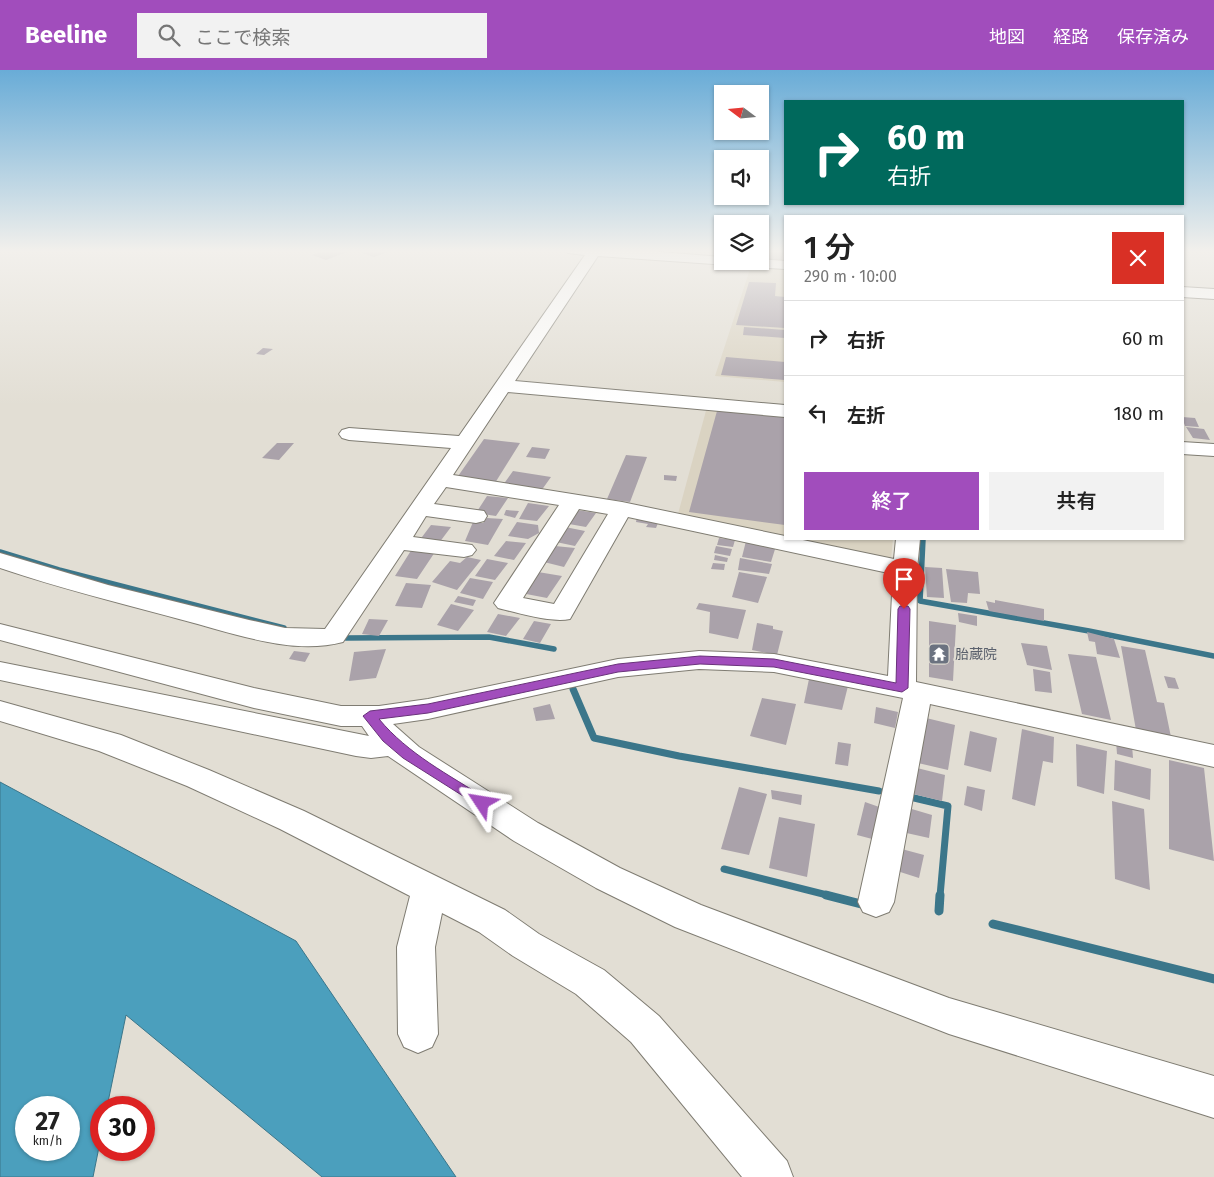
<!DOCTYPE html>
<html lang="ja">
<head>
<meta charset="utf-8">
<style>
  body { margin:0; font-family:"Fira Sans","Noto Sans JP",sans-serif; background:#f2f2f2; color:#222; height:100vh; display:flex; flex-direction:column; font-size:19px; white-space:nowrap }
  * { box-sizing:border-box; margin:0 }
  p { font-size:16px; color:#767676 }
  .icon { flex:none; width:28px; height:28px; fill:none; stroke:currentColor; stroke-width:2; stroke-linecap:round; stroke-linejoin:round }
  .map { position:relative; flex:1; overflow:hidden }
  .drawer { position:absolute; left:784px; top:145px; width:400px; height:325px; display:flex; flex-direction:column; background:#fff; border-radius:0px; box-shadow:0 1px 4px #0004 }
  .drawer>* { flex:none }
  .banner { position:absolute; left:784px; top:30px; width:400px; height:105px; border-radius:0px; box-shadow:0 1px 4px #0004; background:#00695c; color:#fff; overflow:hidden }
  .needle { width:32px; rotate:286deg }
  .controls { position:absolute; left:714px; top:15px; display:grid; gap:10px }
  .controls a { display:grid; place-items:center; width:55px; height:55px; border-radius:0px; background:#fff; box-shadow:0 1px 4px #0004; font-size:25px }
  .speed { position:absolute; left:15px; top:1026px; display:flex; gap:10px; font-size:25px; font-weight:700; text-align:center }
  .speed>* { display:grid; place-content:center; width:65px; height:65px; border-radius:50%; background:#fff; box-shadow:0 1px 4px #0004; line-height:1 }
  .speed small { font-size:12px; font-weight:400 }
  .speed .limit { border:8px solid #d22; background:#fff; color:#111 }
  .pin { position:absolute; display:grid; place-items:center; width:42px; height:42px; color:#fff; margin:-51px -21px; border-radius:50% 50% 50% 0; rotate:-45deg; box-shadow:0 0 5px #0007 }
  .pin .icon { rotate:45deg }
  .me { position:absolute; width:55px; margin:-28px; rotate:303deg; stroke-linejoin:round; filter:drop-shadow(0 0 4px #0008) }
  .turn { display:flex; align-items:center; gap:18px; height:105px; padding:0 20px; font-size:22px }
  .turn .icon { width:65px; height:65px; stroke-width:2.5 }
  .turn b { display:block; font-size:35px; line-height:42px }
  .round { display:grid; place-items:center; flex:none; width:52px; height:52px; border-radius:0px; background:#f2f2f2 }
  .summary { display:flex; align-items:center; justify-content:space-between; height:85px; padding:0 20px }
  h1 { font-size:30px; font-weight:600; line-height:38px }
  .primary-button { display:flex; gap:10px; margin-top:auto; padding:10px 20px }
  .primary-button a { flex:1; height:58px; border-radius:0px; background:#a14dbc; color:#fff; font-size:20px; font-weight:600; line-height:58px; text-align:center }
  .primary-button a+a { background:#f2f2f2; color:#222 }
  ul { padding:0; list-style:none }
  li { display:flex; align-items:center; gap:15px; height:75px; padding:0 20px; border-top:1px solid #e0e0e0 }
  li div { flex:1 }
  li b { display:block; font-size:19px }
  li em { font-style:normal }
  header { display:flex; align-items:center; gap:30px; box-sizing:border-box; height:70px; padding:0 25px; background:#a14dbc; color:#fff }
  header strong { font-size:24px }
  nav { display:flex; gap:28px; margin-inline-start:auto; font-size:18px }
  .search { width:350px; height:45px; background:#f2f2f2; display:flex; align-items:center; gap:12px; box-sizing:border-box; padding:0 18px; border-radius:0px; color:#767676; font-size:19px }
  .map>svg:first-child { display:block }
  .built { fill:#dad3c2 }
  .water { fill:#4b9fbd; stroke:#3b768a; fill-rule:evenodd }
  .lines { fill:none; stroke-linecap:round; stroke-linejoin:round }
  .stream-far2 { stroke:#3b768a; stroke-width:5.5 }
  .stream-far1 { stroke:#3b768a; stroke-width:7 }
  .stream { stroke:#3b768a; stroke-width:9 }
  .building { fill:#aaa2aa }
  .minor-casing { stroke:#7f7c72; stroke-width:2 }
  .minor { fill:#fff; fill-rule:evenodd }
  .route { fill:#a14dbc; stroke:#69327a }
  .labels { text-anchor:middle; stroke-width:4.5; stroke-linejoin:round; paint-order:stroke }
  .worship-label { font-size:14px; fill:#5b616d; stroke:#e2ded4; text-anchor:start }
</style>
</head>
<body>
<header>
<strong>Beeline</strong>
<div class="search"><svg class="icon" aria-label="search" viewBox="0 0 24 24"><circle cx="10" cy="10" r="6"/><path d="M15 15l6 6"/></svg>ここで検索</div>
<nav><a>地図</a><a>経路</a><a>保存済み</a></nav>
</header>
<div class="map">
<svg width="1214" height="1107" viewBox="0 0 1214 1107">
  <rect width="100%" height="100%" fill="#e2ded4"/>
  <!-- built -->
  <path class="built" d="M751 196 785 198V312L715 306Z
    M707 337 785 344V467L678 444Z
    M792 469H893L891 490Z"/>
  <!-- water -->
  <path class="water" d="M0 712 296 871 456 1107H322L126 945 107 1037 101 1038V1067L93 1107H0ZM26 1038H69V1080H26Z"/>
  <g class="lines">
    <!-- stream-far2 -->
    <path class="stream-far2" d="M923 469 920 531 1089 561 1214 586
      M0 482 59 500 284 558
      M346 568 489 567 554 579"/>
    <!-- stream-far1 -->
    <path class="stream-far1" d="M573 619 594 668 679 686 879 721
      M910 727 948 736 940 826
      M724 799 831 826"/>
    <!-- stream -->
    <path class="stream" d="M826 825 865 835
      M939 841 940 825
      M993 854 1214 909"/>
  </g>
  <!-- building -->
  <path class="building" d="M328 180H349V181L326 190 312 185Z
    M369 180H387L390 181 374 187 362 183Z
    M760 180H783L782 192 760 190Z
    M749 212 776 213 775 226 785 227V258L736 255Z
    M744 257 785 260V268L743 265Z
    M263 278 273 279 264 285 256 284Z
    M726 287 785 292V310L721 305Z
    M717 341 785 347V455L689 442Z
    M1182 347 1195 348 1199 357 1185 356Z
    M1186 357 1204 359 1210 370 1193 368Z
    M484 369 520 373 495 413 456 409Z
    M277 373H294L279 390 262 388Z
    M532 377 550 379 545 389 526 387Z
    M626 385 647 387 630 432 607 429Z
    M513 401 551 407 541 421 503 415Z
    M664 405 677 406 676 411 664 410Z
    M487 426 508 428 496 446 476 443Z
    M528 433 549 436 537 451 519 449Z
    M506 440 519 441 515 448 504 445Z
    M577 440 596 443 586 457 569 454Z
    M637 446 658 453 656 458 646 457 648 454 636 452Z
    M487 448 503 449 488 475 465 471 473 452 483 453Z
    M517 452 538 455 539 463 528 469 508 466Z
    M431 455 451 457 439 473 419 471Z
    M565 457 585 461 575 476 556 472Z
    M747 467 776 476 771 492 742 487Z
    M719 468 735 470 733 477 717 475Z
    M506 471 526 473 514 490 494 486Z
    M555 476 575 478 564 497 544 492Z
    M716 476 732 479 730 486 714 483Z
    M412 479 435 482 417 509 395 506Z
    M715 485 728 488 727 492 714 490Z
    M467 487 481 490 457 520 432 512 450 491 460 493Z
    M740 488 772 494 769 504 738 500Z
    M487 489 508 493 495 510 475 506Z
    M713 493 725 494 724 500 711 499Z
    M925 497 942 498 944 528 927 527Z
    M946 499 978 502 980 524 968 523 967 533 951 532Z
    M538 502 562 506 547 528 521 523Z
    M739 502 767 507 758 533 732 527Z
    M470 508 493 512 483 529 460 523Z
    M406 513 431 515 422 538 395 536Z
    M458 526 476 530 473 536 454 532Z
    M995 530 1044 539V551L989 541 986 531 995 533Z
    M699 533 746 540 738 569 709 563 710 542 696 539Z
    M451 534 474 540 458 561 437 555Z
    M958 543 977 546V556L959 552Z
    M498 544 520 548 506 566 487 562Z
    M369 549 388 550 379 566 362 564Z
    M534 551 551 554 540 573 523 569Z
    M929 551 956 555 953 611 929 607Z
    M757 553 773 556V559L783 561 777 585 752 580Z
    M1087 562 1114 569 1120 588 1097 584 1095 572 1089 571Z
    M1021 573 1047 576 1052 600 1027 595Z
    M1121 576 1145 580 1157 632 1164 633 1171 667 1136 660Z
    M386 579 376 608 349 611 354 582Z
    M294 581 310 583 305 592 289 589Z
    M1068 584 1096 587 1111 650 1082 644Z
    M1033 599 1050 602 1052 623 1035 621Z
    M1164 606 1175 608 1179 619 1168 618Z
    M809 609 848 616 842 640 804 633Z
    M762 628 796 634 786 675 750 666Z
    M550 634 555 649 536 651 533 638Z
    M876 637 898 642 895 658 874 653Z
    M922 647 955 655 948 700 918 693Z
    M1022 659 1054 667 1053 693 1043 691 1035 736 1012 729Z
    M970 661 997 668 991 702 964 695Z
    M1116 671 1132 675 1133 688 1117 684Z
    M838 672 851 674 848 696 835 694Z
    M1076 674 1107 681 1104 724 1077 716Z
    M1115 690 1151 699 1150 730 1114 720Z
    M1169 690 1204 698 1214 791 1169 779Z
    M913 697 945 705 942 731 909 723Z
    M967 716 985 720 982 741 964 735Z
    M739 717 767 724 749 785 721 779Z
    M771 720 802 725 801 735 772 729Z
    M1112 731 1144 739 1150 820 1115 809Z
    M865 732 882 738 876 770 857 765Z
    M905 737 932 745 929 768 902 762Z
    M779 747 815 754 807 807 769 798Z
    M898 778 924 785 919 808 894 800Z"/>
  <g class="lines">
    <!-- minor casing -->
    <g class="minor-casing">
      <path id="minor" d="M566 180H635L722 187V191H760V189L785 191V199L598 186 515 311 785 335V347L508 322 453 405 622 432 785 466V469H798L894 489 896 469H920L917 499 916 612 1214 675V697L930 634 894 832 889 842 876 847 863 842 858 832 903 628 774 602 699 599 618 607 428 649 393 654 419 677 538 753 620 798 701 835 949 928 1214 1006V1048L949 964 675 857 596 818 514 771 388 686 371 688 356 686 0 610V592L369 666 362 656H341L254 638 0 570V554L254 618 341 636H379L428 629 618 589 699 581 774 584 888 606 893 504 628 447 570 549C551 553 518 543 498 538L494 533 559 435 446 417 434 434 484 441 487 446 484 451 476 453 426 446 413 467 472 475 476 480 472 485 464 487 404 480 343 572C290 586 231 562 179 549 119 533 59 518 0 498V483L108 515 249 550 285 558 325 559 451 378 349 370 342 368 339 364 342 360 349 358 459 366 585 185 568 183ZM579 439 608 444 554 534 523 528Z
        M1182 217 1214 219V229L1182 227Z
        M1182 372 1214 374V386L1182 384Z
        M0 631 121 665 209 700 304 741 505 840 539 864 604 900 659 946 787 1091 793 1107H742L631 972 576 924 513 886 479 862 442 843 435 877 438 964 432 977 418 983 404 977 398 964 397 877 410 826 280 759 187 716 99 681 0 651Z"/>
    </g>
    <!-- minor -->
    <use href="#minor" class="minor"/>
  </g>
  <!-- sky -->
  <linearGradient id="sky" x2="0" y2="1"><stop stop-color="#69acd7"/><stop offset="0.54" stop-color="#f2f0ec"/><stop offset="1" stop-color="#f2f0ec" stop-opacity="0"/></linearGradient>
  <rect width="1214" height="335" fill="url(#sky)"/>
  <!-- route -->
  <path class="route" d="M900 536H908L910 539 908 618 902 622 774 597 700 594 618 602 428 643 379 649C408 684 449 705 487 729L489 733 487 737 482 738 403 688 383 671 363 646 370 641 428 634 618 594 700 586 774 589 896 613 898 539Z"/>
  <!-- icons -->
  <defs>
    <g id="temple-square" transform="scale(1.125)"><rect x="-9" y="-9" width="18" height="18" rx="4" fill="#6b7280" stroke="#e2ded4"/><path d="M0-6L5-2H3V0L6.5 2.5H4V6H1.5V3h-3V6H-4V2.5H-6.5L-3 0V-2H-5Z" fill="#fff"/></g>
  </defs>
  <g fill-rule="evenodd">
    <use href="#temple-square" x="939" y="584"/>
  </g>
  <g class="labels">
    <!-- worship labels -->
    <g class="worship-label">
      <text x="955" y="589">胎蔵院</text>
    </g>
  </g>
</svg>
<div class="controls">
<a><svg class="needle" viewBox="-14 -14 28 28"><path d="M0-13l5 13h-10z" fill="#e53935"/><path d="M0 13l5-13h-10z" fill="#767676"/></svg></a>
<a><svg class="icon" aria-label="sound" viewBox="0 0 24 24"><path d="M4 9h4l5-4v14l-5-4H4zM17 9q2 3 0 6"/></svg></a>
<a><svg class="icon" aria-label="layers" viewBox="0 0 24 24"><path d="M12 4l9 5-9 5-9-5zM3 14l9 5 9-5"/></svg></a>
</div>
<div class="speed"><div>27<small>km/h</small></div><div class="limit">30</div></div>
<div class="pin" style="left:904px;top:539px;background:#d93025"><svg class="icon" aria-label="arrive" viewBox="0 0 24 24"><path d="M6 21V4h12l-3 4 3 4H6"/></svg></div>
<svg class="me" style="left:482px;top:733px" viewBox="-20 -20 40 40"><path d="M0-17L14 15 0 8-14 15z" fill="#a14dbc" stroke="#fff" stroke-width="4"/></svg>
<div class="banner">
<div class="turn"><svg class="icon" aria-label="right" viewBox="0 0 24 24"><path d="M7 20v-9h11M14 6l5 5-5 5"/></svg><div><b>60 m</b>右折</div></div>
</div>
<section class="drawer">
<div class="summary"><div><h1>1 分</h1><p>290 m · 10:00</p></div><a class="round" style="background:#d93025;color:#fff"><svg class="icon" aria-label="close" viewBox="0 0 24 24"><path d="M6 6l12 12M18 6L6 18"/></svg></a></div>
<ul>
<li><svg class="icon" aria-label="right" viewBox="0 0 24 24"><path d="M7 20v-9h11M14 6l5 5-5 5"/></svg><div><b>右折</b></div><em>60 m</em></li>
<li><svg class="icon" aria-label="left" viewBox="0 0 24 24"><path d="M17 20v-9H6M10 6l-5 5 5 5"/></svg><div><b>左折</b></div><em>180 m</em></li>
</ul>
<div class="primary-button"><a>終了</a><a>共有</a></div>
</section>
</div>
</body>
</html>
